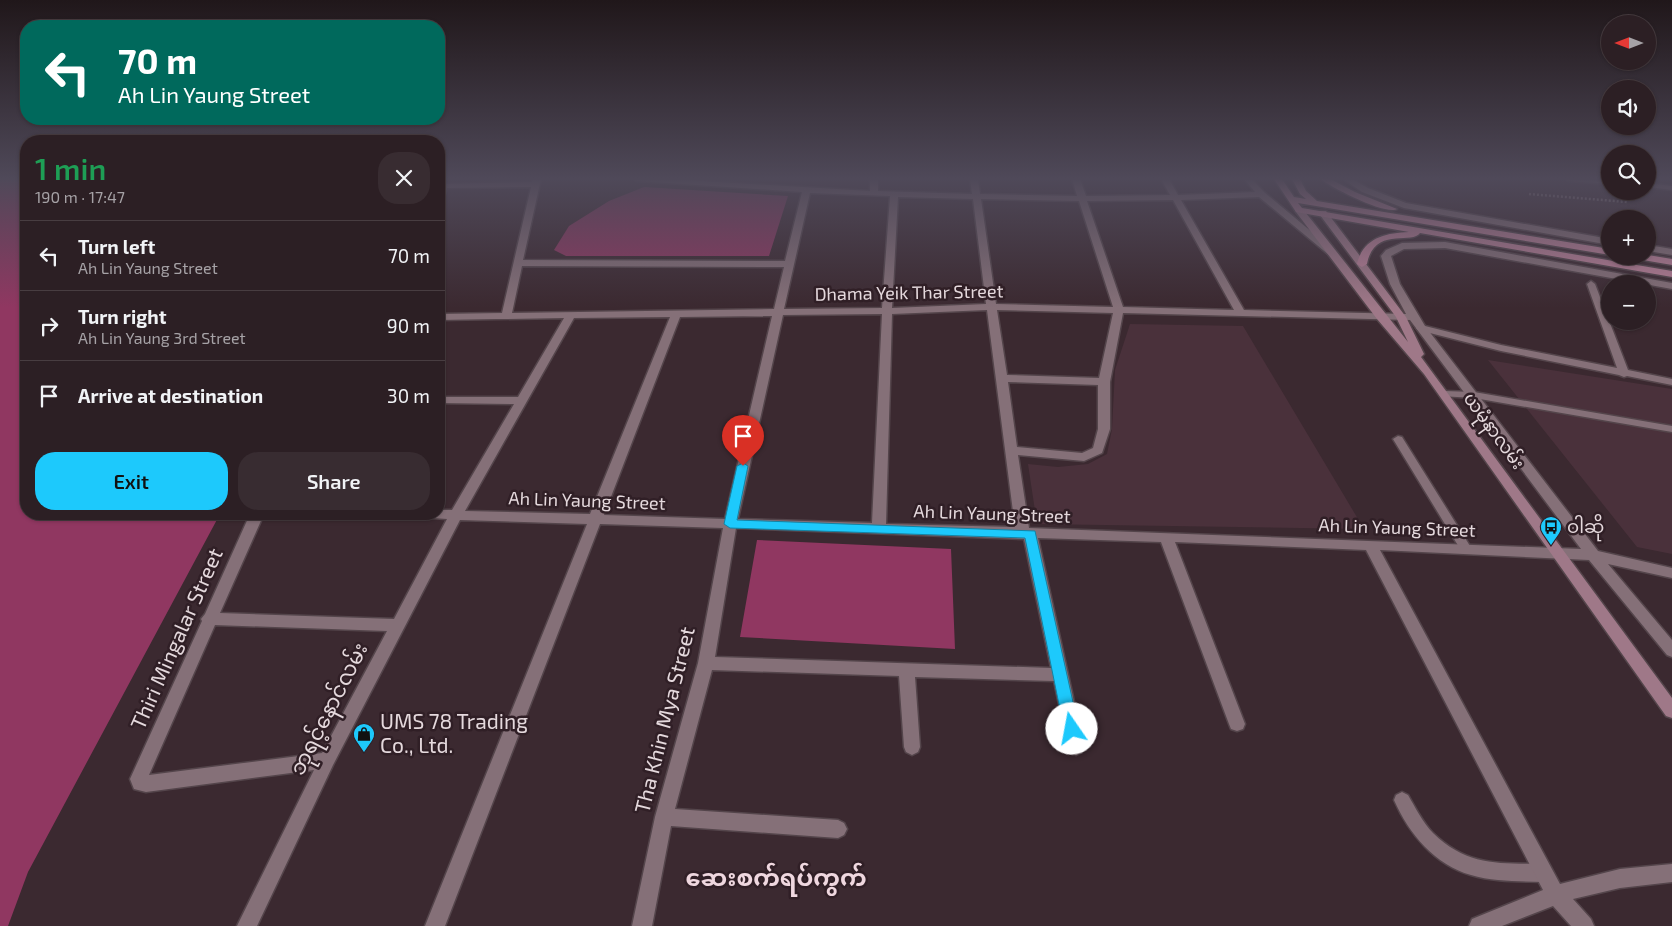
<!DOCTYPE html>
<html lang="en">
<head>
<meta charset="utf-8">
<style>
  body { margin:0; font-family:"Exo 2","Noto Sans Myanmar",sans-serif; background:#382c31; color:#f1f3f6; height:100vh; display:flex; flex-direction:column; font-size:19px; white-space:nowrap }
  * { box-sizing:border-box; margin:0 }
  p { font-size:16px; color:#a6a2a6 }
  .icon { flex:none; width:28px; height:28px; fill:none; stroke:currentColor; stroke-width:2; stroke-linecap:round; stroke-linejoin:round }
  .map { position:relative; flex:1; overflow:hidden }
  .panel { position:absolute; left:20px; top:135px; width:425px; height:385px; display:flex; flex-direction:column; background:#2c1f24; border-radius:20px; box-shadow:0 1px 4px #0004,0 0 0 1px #483d41 }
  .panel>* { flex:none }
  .banner { position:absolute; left:20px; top:20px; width:425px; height:105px; border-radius:20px; box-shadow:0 1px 4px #0004,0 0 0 1px #483d41; background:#00695c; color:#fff; overflow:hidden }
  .needle { width:32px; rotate:270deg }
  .tools { position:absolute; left:1601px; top:15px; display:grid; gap:10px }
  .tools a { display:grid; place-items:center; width:55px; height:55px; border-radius:50%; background:#2c1f24; box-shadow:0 1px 4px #0004,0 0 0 1px #483d41; font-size:25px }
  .pin { position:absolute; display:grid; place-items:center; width:42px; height:42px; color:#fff; margin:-51px -21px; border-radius:50% 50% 50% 0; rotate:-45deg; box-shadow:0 0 5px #0007 }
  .pin .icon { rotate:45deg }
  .me { position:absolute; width:55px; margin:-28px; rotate:348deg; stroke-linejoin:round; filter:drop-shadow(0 0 4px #0008) }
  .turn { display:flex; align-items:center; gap:18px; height:105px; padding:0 15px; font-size:22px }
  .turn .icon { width:65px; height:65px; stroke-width:2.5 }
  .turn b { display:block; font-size:35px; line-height:42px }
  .round { display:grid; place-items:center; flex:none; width:52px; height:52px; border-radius:20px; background:#382c31 }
  .summary { display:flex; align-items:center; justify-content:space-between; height:85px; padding:0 15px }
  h1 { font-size:30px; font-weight:600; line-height:38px; color:#1e9e55 }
  .action { display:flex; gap:10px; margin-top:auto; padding:10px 15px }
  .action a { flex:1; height:58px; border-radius:20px; background:#1dc9fc; color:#111; font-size:20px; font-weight:600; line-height:58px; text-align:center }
  .action a+a { background:#382c31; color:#f1f3f6 }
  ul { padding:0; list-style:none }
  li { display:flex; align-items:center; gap:15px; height:70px; padding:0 15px; border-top:1px solid #483d41 }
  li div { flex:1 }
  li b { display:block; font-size:19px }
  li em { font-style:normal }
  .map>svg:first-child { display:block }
  .built { fill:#4a313b }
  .water { fill:#903761 }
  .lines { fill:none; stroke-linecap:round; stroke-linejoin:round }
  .lane-casing { stroke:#54454b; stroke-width:3 }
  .street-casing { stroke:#54454b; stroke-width:3 }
  .secondary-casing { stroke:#54454b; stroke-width:3 }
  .primary-casing { stroke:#54454b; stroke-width:3 }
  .path { stroke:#8b7c82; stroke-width:2.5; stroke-dasharray:2 2; stroke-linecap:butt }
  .lane { fill:#857078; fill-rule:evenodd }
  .street { fill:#857078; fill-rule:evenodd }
  .secondary { fill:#9f7888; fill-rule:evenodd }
  .primary { fill:#b98097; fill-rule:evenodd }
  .route { fill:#1dc9fc; stroke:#1383a4 }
  .labels { text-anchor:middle; stroke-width:5; stroke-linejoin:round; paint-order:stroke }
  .street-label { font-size:18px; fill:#e5d9dd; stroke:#301f26 }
  .poi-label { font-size:18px; fill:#e5d9dd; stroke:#301f26; text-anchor:start }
  .near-street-label { font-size:21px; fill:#e5d9dd; stroke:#301f26 }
  .near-poi-label { font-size:21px; fill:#e5d9dd; stroke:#301f26; text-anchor:start }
  .near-quarter-label { font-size:24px; font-weight:bold; fill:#efd7df; stroke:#301f26 }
</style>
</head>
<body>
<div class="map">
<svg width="1672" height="926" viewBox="0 0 1672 926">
  <rect width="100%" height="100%" fill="#3b2930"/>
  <!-- built -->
  <path class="built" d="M1130 324 1243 326 1364 529 1037 524 1028 464 1058 467 1088 464 1107 454 1112 429 1115 370Z
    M1488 360 1672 389V554L1637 547Z"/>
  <!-- water -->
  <path class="water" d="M0 179H26V514H220L28 872 8 926H0Z
    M644 187 788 196 769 256H566L554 250 569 226 609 201Z
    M757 540 951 549 955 649 740 637Z"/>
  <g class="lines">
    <!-- lane casing -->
    <g class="lane-casing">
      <path id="lane" d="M1591 281 1595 284 1628 370 1672 379V385L1627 376 1624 377 1619 375 1501 351 1418 330 1416 328 1421 325 1501 345 1617 368 1587 284Z
        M1444 391 1474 392 1672 426V432L1474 398 1440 396 1439 394 1440 392Z
        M1398 436 1402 437 1470 546 1472 549 1470 552H1462L1393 439Z
        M1402 792 1408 795C1415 807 1423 823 1433 833 1468 867 1499 863 1544 864L1550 867 1553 873 1550 879 1544 882C1520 881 1494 882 1471 875 1435 865 1409 834 1394 800L1396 795Z"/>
    </g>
    <!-- street casing -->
    <g class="street-casing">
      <path id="street" d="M533 179H541L523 260 785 261 802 192 637 181 633 179H668L870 191V179H878V191L972 194 970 179H978L980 194 1077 196 1072 179H1080L1086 196 1170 195 1161 179H1169L1178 195 1255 192 1244 179H1252L1264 192 1337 253 1335 255H1329L1259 197 1181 200 1244 310 1406 314 1390 284 1381 256 1386 250 1402 243 1445 242 1672 283V289L1445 248 1404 249 1391 256 1400 284 1425 326 1598 551 1672 568V578L1608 564 1672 640V657L1667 655 1589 560 1380 550 1560 884 1620 869 1672 864V882L1620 888 1573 899 1591 919 1594 926H1571L1553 906 1502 926H1469L1472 919 1543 890 1366 550 1175 542 1245 724 1243 729 1237 731 1231 729 1229 724 1161 542 1038 538 1084 747 1082 752 1076 755 1070 752 1068 747 1054 681 915 677 920 747 918 752 912 755 906 752 904 747 899 676 712 670 675 809 838 820 844 823 847 829 844 835 838 838 671 826 652 926H632L655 817 698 663 723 528 600 524 445 926H425L587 524 460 520 333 765 257 926H237L314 770 146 792 134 789 130 779 202 621 201 619 205 614 250 514H264L220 613 394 619 447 519 418 517 416 514H439V510H452L514 404 439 403V397H518L564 318 439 320V314L502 313 531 187 447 188 443 200 439 203V184L532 182ZM810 193 890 196 882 308 784 309ZM898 197 973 199 986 304 892 308ZM981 199 1079 201 1113 307 996 304ZM1173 200 1234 310 1123 307 1087 201ZM522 266 784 267 774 309 512 313ZM987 310 1015 527 886 524 892 314ZM997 310 1113 313 1099 378 1007 375ZM1123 313 1410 320 1581 549 1029 528 1018 455 1084 461 1102 453 1110 429V382ZM882 314 872 523 738 519 783 315ZM772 316 725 519 604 515 680 317ZM670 317 590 514 465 511 574 318ZM1008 382 1098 385V429L1093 448 1082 453 1017 447ZM736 528 1024 539 1051 668 715 657ZM215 625 387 631 322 753 149 775Z
        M1343 179H1352L1368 188 1406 203 1610 239V245L1404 208 1362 192Z
        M1565 179 1610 180V184L1569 181Z
        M1648 183 1672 186V190L1648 187Z
        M1648 245 1672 249V255L1648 251Z"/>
    </g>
    <!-- secondary casing -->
    <g class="secondary-casing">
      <path id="secondary" d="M1299 207 1302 208 1408 342 1396 317 1320 215V211H1326L1406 317 1424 354 1421 357 1672 698V718L1666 716 1424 374 1377 319 1296 212 1295 210Z"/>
    </g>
    <!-- primary casing -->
    <g class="primary-casing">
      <path id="primary" d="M1274 179H1282L1294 197 1306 199 1300 194 1292 179H1300L1306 191 1317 201 1610 249V255L1298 203 1302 208 1672 271V277L1420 233C1412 245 1374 226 1367 264L1362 267 1357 264C1363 238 1385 233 1409 232L1296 212Z
        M1321 179H1330L1355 192 1397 209C1388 216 1331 188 1321 179Z
        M1648 255 1672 259V265L1637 259 1633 256Z"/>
    </g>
    <!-- path -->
    <path class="path" d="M1529 194 1627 202"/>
    <!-- lane -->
    <use href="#lane" class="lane"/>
    <!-- street -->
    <use href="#street" class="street"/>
    <!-- secondary -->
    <use href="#secondary" class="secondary"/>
    <!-- primary -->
    <use href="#primary" class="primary"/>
  </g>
  <!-- sky -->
  <linearGradient id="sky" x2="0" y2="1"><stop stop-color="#20171a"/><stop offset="0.58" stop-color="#4f4959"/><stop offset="1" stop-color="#4f4959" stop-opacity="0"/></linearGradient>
  <rect width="1672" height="308" fill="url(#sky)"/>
  <!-- route -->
  <path class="route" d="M743 463 748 466 737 520 1035 531 1079 729 1077 734 1072 736 1066 734 1064 729 1025 538 730 528 724 524 737 466Z"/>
  <!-- icons -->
  <defs>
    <g id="bus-pin" transform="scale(1.125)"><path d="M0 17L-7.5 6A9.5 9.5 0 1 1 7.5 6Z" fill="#1dc9fc" stroke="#301f26"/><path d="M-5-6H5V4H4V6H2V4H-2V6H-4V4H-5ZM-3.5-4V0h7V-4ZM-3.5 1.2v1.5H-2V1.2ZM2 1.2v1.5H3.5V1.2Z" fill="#111"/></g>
    <g id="shop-pin" transform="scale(1.125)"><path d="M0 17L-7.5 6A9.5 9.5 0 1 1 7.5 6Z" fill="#1dc9fc" stroke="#301f26"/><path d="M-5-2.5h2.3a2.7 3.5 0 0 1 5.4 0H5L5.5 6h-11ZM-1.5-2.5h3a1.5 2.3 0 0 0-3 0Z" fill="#111"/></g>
  </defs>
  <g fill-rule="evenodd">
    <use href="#bus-pin" x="1551" y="527"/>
    <use href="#shop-pin" x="364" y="734"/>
  </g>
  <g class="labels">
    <!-- street labels -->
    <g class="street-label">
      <text transform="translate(909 293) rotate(-1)" y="6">Dhama Yeik Thar Street</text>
      <text transform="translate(1494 431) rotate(54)" y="6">ယမုံနာလမ်း</text>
      <text transform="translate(587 501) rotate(2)" y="6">Ah Lin Yaung Street</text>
      <text transform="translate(992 514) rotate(2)" y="6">Ah Lin Yaung Street</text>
      <text transform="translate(1397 528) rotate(2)" y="6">Ah Lin Yaung Street</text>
    </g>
    <!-- poi labels -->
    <g class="poi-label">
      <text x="1567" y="533">ဝါဆို</text>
    </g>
    <!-- near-street labels -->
    <g class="near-street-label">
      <text transform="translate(177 639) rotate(-66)" y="7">Thiri Mingalar Street</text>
      <text transform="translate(329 709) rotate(-63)" y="7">ဘုရင့်နောင်လမ်း</text>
      <text transform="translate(665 720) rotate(-76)" y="7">Tha Khin Mya Street</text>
    </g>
    <!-- near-poi labels -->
    <g class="near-poi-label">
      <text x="380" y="729">UMS 78 Trading<tspan x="380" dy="24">Co., Ltd.</tspan></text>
    </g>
    <!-- near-quarter labels -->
    <g class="near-quarter-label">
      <text x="776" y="886">ဆေးစက်ရပ်ကွက်</text>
    </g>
  </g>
</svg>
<div class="tools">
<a><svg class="needle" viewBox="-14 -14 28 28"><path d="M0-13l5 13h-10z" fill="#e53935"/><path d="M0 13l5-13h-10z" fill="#a6a2a6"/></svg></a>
<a><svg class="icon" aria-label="sound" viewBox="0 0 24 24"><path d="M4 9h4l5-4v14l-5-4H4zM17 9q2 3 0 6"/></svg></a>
<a><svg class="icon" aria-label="search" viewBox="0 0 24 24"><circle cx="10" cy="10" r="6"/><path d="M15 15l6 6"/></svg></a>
<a>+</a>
<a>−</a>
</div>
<div class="pin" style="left:743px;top:466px;background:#d93025"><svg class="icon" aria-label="arrive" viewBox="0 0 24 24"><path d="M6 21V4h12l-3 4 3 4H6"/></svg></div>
<svg class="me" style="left:1072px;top:729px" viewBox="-20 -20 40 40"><circle r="19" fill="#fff"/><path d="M0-13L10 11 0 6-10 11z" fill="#1dc9fc"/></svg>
<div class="banner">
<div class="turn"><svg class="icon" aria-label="left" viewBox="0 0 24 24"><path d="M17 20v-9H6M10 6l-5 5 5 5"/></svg><div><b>70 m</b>Ah Lin Yaung Street</div></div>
</div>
<section class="panel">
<div class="summary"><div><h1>1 min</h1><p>190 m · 17:47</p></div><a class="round"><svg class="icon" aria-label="close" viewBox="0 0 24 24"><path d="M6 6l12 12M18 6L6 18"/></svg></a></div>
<ul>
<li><svg class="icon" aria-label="left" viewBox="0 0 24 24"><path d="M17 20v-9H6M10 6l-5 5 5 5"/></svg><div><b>Turn left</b><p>Ah Lin Yaung Street</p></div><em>70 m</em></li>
<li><svg class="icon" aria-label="right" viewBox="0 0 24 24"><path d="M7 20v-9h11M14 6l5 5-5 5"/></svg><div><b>Turn right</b><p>Ah Lin Yaung 3rd Street</p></div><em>90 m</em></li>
<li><svg class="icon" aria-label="arrive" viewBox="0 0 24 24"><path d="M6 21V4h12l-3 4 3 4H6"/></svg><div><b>Arrive at destination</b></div><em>30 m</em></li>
</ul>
<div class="action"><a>Exit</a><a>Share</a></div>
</section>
</div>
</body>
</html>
